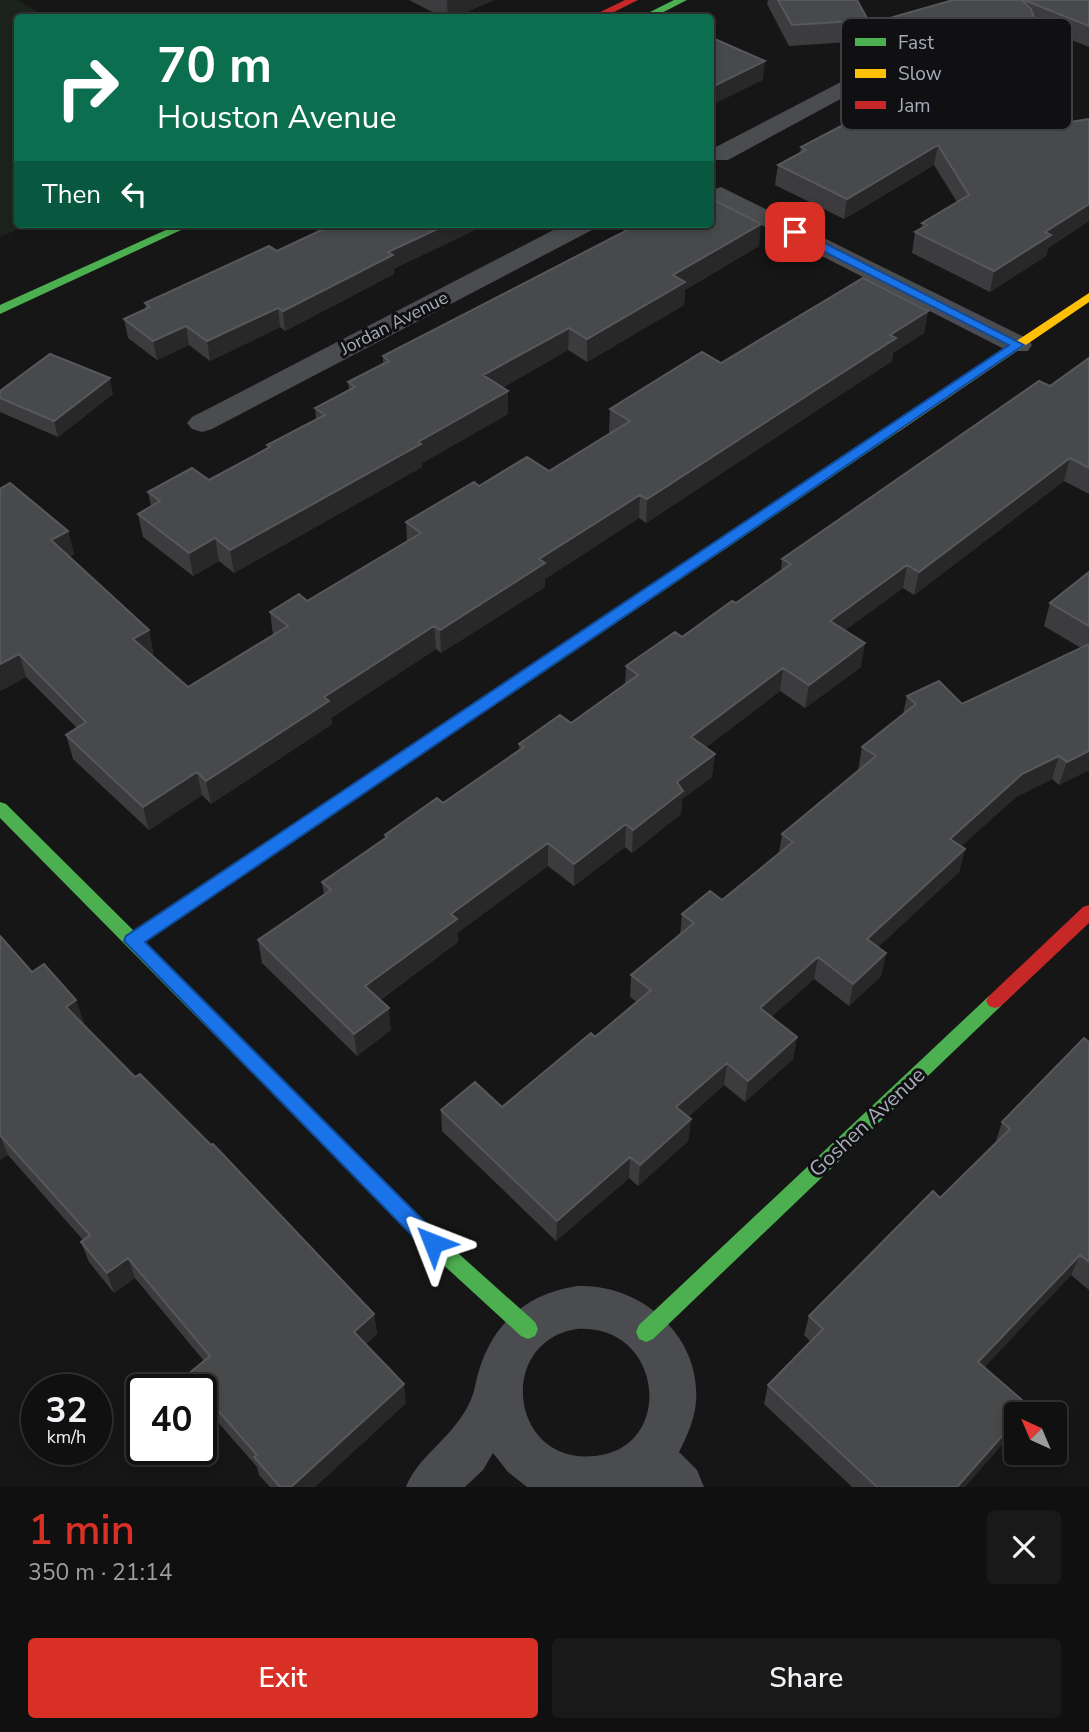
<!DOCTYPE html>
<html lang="en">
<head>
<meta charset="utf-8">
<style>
  body { margin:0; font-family:"Nunito Sans",sans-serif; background:#191919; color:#f1f3f6; height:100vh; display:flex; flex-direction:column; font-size:26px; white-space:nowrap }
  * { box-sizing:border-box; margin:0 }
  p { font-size:23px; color:#9c9d9f }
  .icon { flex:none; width:38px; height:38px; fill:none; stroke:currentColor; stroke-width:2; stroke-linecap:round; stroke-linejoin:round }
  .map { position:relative; height:1487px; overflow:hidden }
  .panel { display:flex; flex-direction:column; background:#101010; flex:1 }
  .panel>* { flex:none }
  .guide { position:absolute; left:14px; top:14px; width:700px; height:214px; border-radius:7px; box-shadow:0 4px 10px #0003,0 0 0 2px #303030; background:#0b6e4f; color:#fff; overflow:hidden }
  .needle { width:46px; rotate:316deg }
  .tools { position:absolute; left:1004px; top:1402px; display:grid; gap:14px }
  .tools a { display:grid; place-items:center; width:63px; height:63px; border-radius:7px; background:#101010; box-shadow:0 4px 10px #0003,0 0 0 2px #303030; font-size:35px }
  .speed { position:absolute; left:21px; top:1374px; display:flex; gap:14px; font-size:35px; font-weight:700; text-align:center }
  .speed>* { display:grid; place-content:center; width:91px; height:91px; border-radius:50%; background:#101010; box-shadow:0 4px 10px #0003,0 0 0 2px #303030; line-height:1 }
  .speed small { font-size:18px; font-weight:400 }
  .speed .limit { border:4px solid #111; border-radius:10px; background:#fff; color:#111 }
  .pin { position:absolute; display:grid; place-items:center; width:60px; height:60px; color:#fff; margin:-30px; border-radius:14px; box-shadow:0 4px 10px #0006 }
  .me { position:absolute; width:77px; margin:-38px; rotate:315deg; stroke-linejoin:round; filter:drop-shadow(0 0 5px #0008) }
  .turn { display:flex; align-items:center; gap:24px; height:147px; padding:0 28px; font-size:32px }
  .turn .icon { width:91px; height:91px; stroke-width:2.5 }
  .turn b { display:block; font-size:49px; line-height:60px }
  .then { display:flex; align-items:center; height:66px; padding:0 28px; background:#0003; gap:14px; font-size:26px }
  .round { display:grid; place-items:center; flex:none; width:74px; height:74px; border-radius:7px; background:#191919 }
  .head { display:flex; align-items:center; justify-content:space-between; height:119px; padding:0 28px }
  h1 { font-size:42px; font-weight:600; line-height:52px; color:#d93025 }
  .action { display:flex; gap:14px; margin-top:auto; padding:14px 28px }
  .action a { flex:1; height:80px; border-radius:7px; background:#d93025; color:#fff; font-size:28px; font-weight:600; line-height:80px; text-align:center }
  .action a+a { background:#191919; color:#f1f3f6 }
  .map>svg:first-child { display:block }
  .green { fill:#1c231d }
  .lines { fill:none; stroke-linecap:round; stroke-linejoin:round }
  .street { fill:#4a4c4f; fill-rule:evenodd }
  .fast { fill:#4caf50; fill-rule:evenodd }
  .slow { fill:#ffc107; fill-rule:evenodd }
  .jam { fill:#c62828; fill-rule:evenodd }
  .wall { fill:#3c3c3e }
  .shaded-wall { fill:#282829 }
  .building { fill:#48494b; stroke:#56585c; stroke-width:2 }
  .route { fill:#1a73e8; stroke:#114b97; stroke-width:2 }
  .labels { text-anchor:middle; stroke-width:6; stroke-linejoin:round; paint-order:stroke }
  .far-street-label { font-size:18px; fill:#a7adb8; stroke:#101012 }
  .street-label { font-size:21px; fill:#a7adb8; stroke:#101012 }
  .key { fill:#101012; stroke:#3d3f44; stroke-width:2 }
  .key-label { font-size:19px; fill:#a7adb8 }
</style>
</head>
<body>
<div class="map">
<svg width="1089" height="1487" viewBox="0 0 1089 1487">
  <rect width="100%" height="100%" fill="#161616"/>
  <!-- green -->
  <path class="green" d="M0 0H17L47 17 18 18V224H31L0 237Z"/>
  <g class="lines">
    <!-- street -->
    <path class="street" d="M864 70 875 77 872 82 728 160H710V150Z
      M721 187 1028 339 1032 345 1028 351H1008L712 200V190Z
      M565 224H598L594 229 212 429 202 432 192 429 187 423 192 417Z
      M577 1286C640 1283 701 1335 696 1401 695 1419 687 1436 679 1452L697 1470 704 1487H527L508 1472 493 1453 483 1470 465 1487H406C417 1459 445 1442 462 1416 476 1395 473 1389 480 1367 495 1321 529 1293 577 1286ZM577 1329C665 1324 675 1449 595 1456 509 1465 496 1341 577 1329Z"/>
    <!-- fast -->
    <path class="fast" d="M674 0H687L652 18H638Z
      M179 224H194L0 314V305Z
      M893 425 898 426V432L145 942 440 1237 535 1322 538 1329 535 1336 528 1339 521 1336 426 1249 0 818V802L6 804 134 931Z
      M995 994 1001 996 1004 1001 1001 1006 653 1339 646 1342 639 1339 636 1332 639 1325 989 996Z"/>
    <!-- slow -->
    <path class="slow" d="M1089 293V302L898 432H888V426Z"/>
    <!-- jam -->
    <path class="jam" d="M625 0H638L602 18H588Z
      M1089 905V923L1001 1006 995 1008 989 1006 986 1001 989 996 1083 907Z"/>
  </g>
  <!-- wall -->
  <path class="wall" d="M409 0H494L453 18H444Z
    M768 0H857L868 20 866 41 789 46 767 4Z
    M953 0H1089V47L1037 26 1070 122 1089 119V221L1048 248 1046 256 990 292 912 253 915 232 921 229 922 223 957 202 934 165 844 219 775 185 778 165 800 153 801 147 877 117 959 123 947 73 890 36 893 17Z
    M759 246 685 290 684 305 587 362 568 350 502 388 508 414 422 463V467L234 573 219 561 193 576 143 537 138 514 151 506 148 492 209 480 268 449 267 445 316 419 315 408 349 390 348 382 383 363V356Z
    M277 251 394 269V274L285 331 280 327 210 361 189 345 157 360 128 338 124 319 146 309 145 303Z
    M928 311 924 333 893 353 892 361 646 523 639 518 545 579V587L441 653 436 649 331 718 332 724 211 804 202 795 149 830 73 759 66 735 77 728 26 677 0 691 68 531 74 554 69 557 154 654 151 655 188 687 273 635 270 612 307 601 407 541 406 522 479 486 549 471 610 433 609 432 610 409 721 363Z
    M1089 358V494L1064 481 914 595 903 588 845 630 861 667 805 708 780 691 705 748 712 777 682 799 681 814 632 853 625 847 574 886 548 866 457 933 458 942 380 1000 391 1030 357 1056 262 963 258 940 324 895 322 882 385 839V835L443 803 519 751V744L571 723 625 685 626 666 682 637 736 603 781 572 782 559 1050 386Z
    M0 391 113 394 58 437 0 412Z
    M1089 572V770L1059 785 1052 779 1016 797 961 846 965 849 959 872 878 947 886 953 881 976 849 1006 814 979 771 1017 797 1037 793 1059 745 1102 724 1085 688 1117 691 1119 688 1141 638 1186 629 1178 556 1241 442 1131 441 1110 502 1107 595 1037 637 1002 630 997 631 975 680 935 682 914 722 900 779 853 782 834 858 771 862 747 903 714 907 696 962 704 1081 648 1044 626 1050 603Z
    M0 936 32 972 84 1022 82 1023 135 1077 374 1314 377 1334 366 1344 406 1403 315 1487H270L259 1475 257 1467 201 1403V1390H192L187 1375 204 1361 135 1278 114 1293 89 1262 81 1242 83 1240 8 1155 0 1160Z
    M1089 1042V1290L1071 1275 984 1367 1029 1406 1025 1414H1017L965 1487H852L764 1404 768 1385 810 1341 804 1335 809 1316 940 1198 995 1144 1002 1122Z"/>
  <!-- shaded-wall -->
  <path class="shaded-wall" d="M447 0H494L453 18H448Z
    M765 61 763 80 710 106V88Z
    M938 145 934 165 844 219 847 199Z
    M1089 204V221L1048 248 1046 256 990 292 994 271 1045 232Z
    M448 224H488L394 269V274L285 331 283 311 388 252Z
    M761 224 759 246 685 290 684 305 587 362V339L673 275Z
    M278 308 280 327 210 361 207 341Z
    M928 311 924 333 893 353 892 361 646 523 647 499 890 335Z
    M186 326 189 345 157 360 153 341Z
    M569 328 568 350 484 398 483 375Z
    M110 378 113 394 58 437 54 421Z
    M508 391V414L422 463V467L234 573 230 550 418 442Z
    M1070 458 1064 481 914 595 919 572Z
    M640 495 639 518 545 579V587L441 653 440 630 539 559Z
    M68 531 74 554 57 563 51 540Z
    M215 538 219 561 193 576 189 553Z
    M907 565 903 588 826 644 830 621Z
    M434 626 436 649 331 718 332 724 211 804 206 781 324 697Z
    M149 630 154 654 138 662 133 639Z
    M865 643 861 667 805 708 809 685Z
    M19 654 26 677 0 691V664Z
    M783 668 780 691 689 760 691 737Z
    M1089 751V770L1059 785 1067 762Z
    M715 754 712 777 682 799 681 814 632 853 633 830 677 782Z
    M1059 756 1052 779 1016 797 944 862 950 839 1022 774Z
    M197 772 202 795 149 830 143 807Z
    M626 824 625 847 574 886V864Z
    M548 843V866L457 933 458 942 368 1008 365 986 451 914Z
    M965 849 959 872 862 962 867 939Z
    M886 953 881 976 849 1006 853 984Z
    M818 957 814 979 757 1030 760 1008Z
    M76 1000 84 1022 74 1029 66 1007Z
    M389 1008 391 1030 357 1056 354 1034Z
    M797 1037 793 1059 745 1102 748 1081Z
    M727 1063 724 1085 674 1129 676 1107Z
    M691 1119 688 1141 638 1186 640 1165Z
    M0 1136 8 1155 0 1160Z
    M630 1157 629 1178 556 1241 557 1221Z
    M1080 1255 1071 1275 971 1382 978 1362Z
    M128 1258 135 1278 114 1293 107 1273Z
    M374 1314 377 1334 357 1351 354 1332Z
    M404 1384 406 1403 315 1487H291Z
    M1017 1419V1428L965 1487H957Z"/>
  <!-- building -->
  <path class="building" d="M778 0H857L868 20 792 25Z
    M953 0H1022L1031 9 1070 122 1089 119V204L1045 232 1051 235 994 271 915 232 927 225 922 223 969 195 938 145 847 199 778 165 806 150 801 147 868 112 877 117 908 100 969 127 951 54 893 17Z
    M1024 0H1089V26Z
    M710 37 765 61 710 88Z
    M710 198 761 224 673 275 685 282 587 339 569 328 483 375 508 391 418 442 421 444 230 550 215 538 189 553 138 514 160 501 148 492 192 468 209 480 270 447 267 445 325 415 315 408 355 387 348 382 389 361 383 356 639 224H710Z
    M334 224H448L388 252 393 255 283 311 278 308 207 341 186 326 153 341 124 319 150 307 145 303 269 246 277 251Z
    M863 278 928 311 890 335 896 338 647 499 640 495 539 559 545 563 440 630 434 626 324 697 329 701 206 781 197 772 143 807 66 735 86 722 19 654 0 664V489L10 483 68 531 51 540 149 630 133 639 188 687 288 626 270 612 299 594 307 601 421 533 406 522 474 482 479 486 527 457 549 471 630 421 610 409 702 352 721 363Z
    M50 354 110 378 54 421 0 398V391Z
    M1089 358V468L1070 458 919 572 907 565 830 621 865 643 809 685 783 668 691 737 715 754 677 782 683 791 633 830 626 824 574 864 548 843 451 914 457 919 365 986 389 1008 354 1034 258 940 331 890 322 882 387 837 385 835 437 798 443 803 524 747 519 744 560 715 571 723 638 675 626 666 675 632 682 637 732 601 736 603 791 564 782 559 1039 381 1050 386Z
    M1089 572V626L1050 603Z
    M1089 644V751L1067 762 1059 756 1022 774 950 839 965 849 867 939 886 953 853 984 818 957 760 1008 797 1037 748 1081 727 1063 676 1107 691 1119 640 1165 630 1157 557 1221 441 1110 475 1082 502 1107 591 1033 595 1037 651 990 631 975 694 923 682 914 710 891 722 900 793 842 782 834 876 756 862 747 916 704 907 696 939 681 962 704Z
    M0 936 32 972 44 964 76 1000 66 1007 135 1077 140 1074 211 1145 213 1144 374 1314 354 1332 404 1384 291 1487H280L254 1457 257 1455 201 1391V1390H200L187 1375 210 1356 128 1258 107 1273 81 1242 90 1235 0 1135Z
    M1084 1038 1089 1042V1262L1080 1255 978 1362 1029 1406 1022 1414H1017V1419L957 1487H877L768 1385 823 1329 809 1316 933 1191 940 1198 1010 1129 1002 1122Z"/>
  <!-- route -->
  <path class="route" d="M791 230H799L1024 345 145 942 440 1237 443 1243 440 1250 433 1253 426 1250 124 941 126 936 1009 345 791 235Z"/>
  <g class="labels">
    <!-- far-street labels -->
    <g class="far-street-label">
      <text transform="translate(394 323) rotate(-27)" y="6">Jordan Avenue</text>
    </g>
    <!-- street labels -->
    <g class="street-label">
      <text transform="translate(867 1122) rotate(-43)" y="7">Goshen Avenue</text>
    </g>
  </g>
  <!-- legend -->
  <rect x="841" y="18" width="231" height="112" rx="10" class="key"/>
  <rect x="855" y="38" width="31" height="8" fill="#4caf50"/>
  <rect x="855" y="69" width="31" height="9" fill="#ffc107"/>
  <rect x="855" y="101" width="31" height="8" fill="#c62828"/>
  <g class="key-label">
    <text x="898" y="49">Fast</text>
    <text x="898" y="80">Slow</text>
    <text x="898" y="112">Jam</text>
  </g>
</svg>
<div class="tools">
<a><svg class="needle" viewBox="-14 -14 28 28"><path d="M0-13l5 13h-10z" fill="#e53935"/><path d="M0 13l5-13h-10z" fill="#9c9d9f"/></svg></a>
</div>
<div class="speed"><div>32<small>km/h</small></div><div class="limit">40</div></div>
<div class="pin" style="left:795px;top:232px;background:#d93025"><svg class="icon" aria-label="arrive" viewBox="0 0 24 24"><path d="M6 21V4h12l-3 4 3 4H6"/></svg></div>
<svg class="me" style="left:433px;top:1243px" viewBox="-20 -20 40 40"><path d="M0-17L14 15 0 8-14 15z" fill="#1a73e8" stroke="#fff" stroke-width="4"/></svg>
<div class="guide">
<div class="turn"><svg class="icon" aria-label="right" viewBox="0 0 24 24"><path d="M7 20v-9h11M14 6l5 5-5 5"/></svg><div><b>70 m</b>Houston Avenue</div></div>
<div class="then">Then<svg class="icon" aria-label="left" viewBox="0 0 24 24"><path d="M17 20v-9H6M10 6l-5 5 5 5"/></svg></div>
</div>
</div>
<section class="panel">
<div class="head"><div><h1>1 min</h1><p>350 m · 21:14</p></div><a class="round"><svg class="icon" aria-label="close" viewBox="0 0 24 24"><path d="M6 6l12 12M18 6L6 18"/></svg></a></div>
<div class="action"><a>Exit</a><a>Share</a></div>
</section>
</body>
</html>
